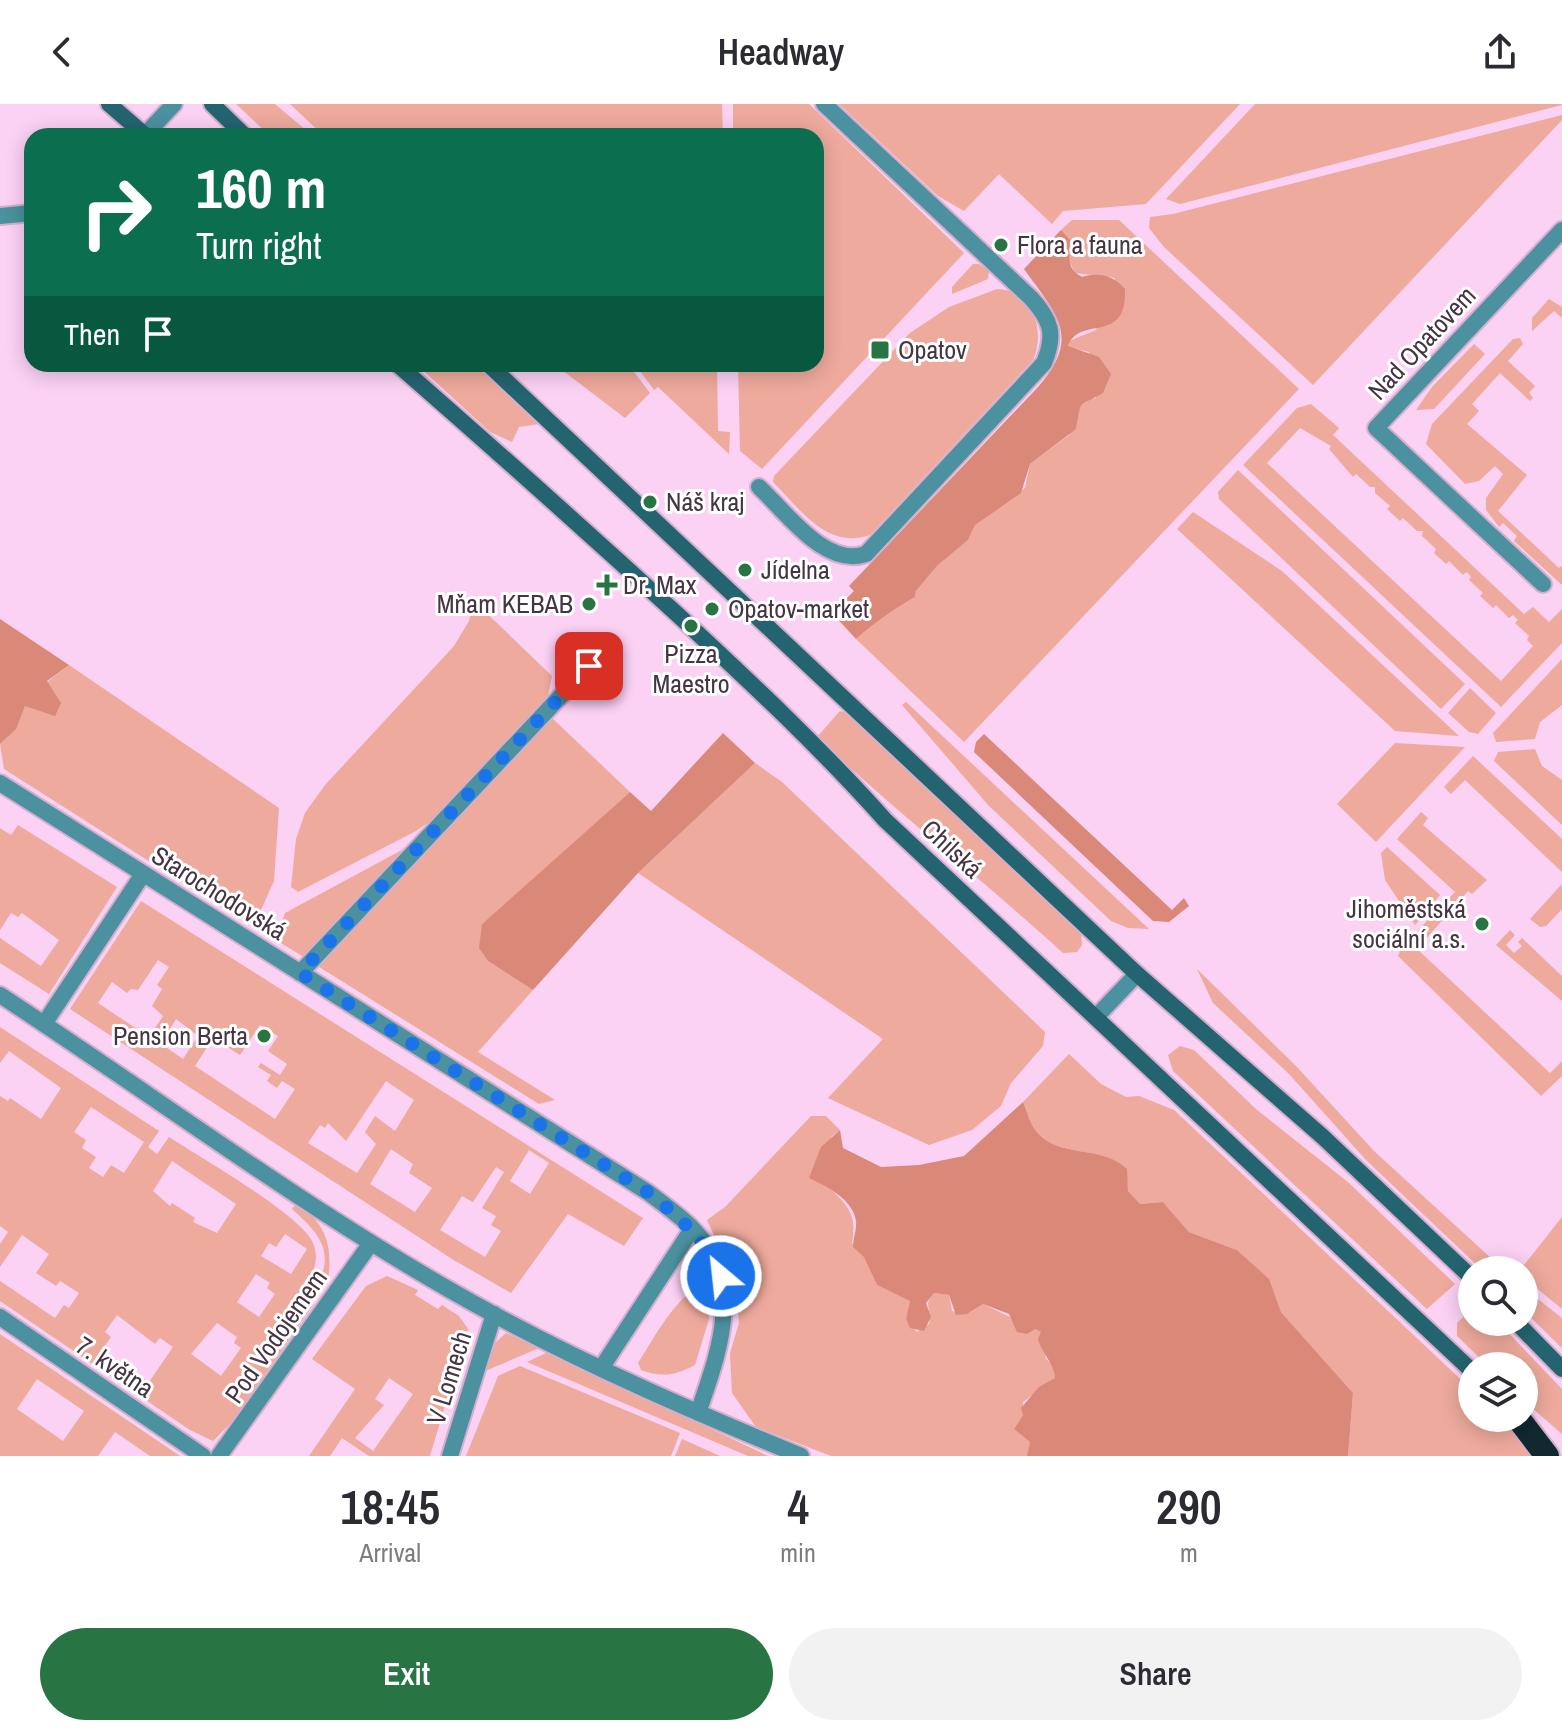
<!DOCTYPE html>
<html lang="en">
<head>
<meta charset="utf-8">
<style>
  body { margin:0; font-family:"Archivo Narrow",sans-serif; background:#f2f2f3; color:#2b2b33; height:100vh; display:flex; flex-direction:column; font-size:30px; white-space:nowrap }
  * { box-sizing:border-box; margin:0 }
  p { font-size:26px; color:#7c7c81 }
  .icon { flex:none; width:44px; height:44px; fill:none; stroke:currentColor; stroke-width:2; stroke-linecap:round; stroke-linejoin:round }
  .map { position:relative; height:1352px; overflow:hidden }
  .sheet { display:flex; flex-direction:column; background:#fff; flex:1 }
  .sheet>* { flex:none }
  .guide { position:absolute; left:24px; top:24px; width:800px; height:244px; border-radius:24px; box-shadow:0 4px 20px #0003; background:#0b6e4f; color:#fff; overflow:hidden }
  .buttons { position:absolute; left:1458px; top:1152px; display:grid; gap:16px }
  .buttons a { display:grid; place-items:center; width:80px; height:80px; border-radius:50%; background:#fff; box-shadow:0 4px 20px #0003; font-size:40px }
  .pin { position:absolute; display:grid; place-items:center; width:68px; height:68px; color:#fff; margin:-34px; border-radius:16px; box-shadow:0 4px 12px #0006 }
  .me { position:absolute; width:88px; margin:-44px; rotate:332deg; stroke-linejoin:round; filter:drop-shadow(0 0 6px #0008) }
  .turn { display:flex; align-items:center; gap:28px; height:168px; padding:0 40px; font-size:36px }
  .turn .icon { width:104px; height:104px; stroke-width:2.5 }
  .turn b { display:block; font-size:56px; line-height:68px }
  .then { display:flex; align-items:center; height:76px; padding:0 40px; background:#0003; gap:16px; font-size:30px }
  .eta { display:flex; justify-content:space-evenly; align-items:center; height:136px; text-align:center }
  .eta b { font-size:48px; font-weight:600; line-height:56px }
  .action { display:flex; gap:16px; margin-top:auto; padding:16px 40px }
  .action a { flex:1; height:92px; border-radius:48px; background:#287443; color:#fff; font-size:32px; font-weight:600; line-height:92px; text-align:center }
  .action a+a { background:#f2f2f3; color:#2b2b33 }
  header { display:flex; justify-content:space-between; align-items:center; height:104px; padding:0 40px; background:#fff; font-size:36px; font-weight:600 }
  .map>svg:first-child { display:block }
  .green { fill:#eeaa9c; fill-rule:evenodd }
  .forest { fill:#da8878 }
  .lines { fill:none; stroke-linecap:round; stroke-linejoin:round }
  .street-casing { stroke:#d3afcd; stroke-width:20 }
  .secondary-casing { stroke:#d3afcd; stroke-width:20 }
  .highway-casing { stroke:#d3afcd; stroke-width:28 }
  .street { stroke:#4b919f; stroke-width:16 }
  .secondary { stroke:#246470; stroke-width:16 }
  .highway { stroke:#0f292e; stroke-width:24 }
  .route { stroke:#1a73e8; stroke-width:14; stroke-dasharray:0 25.2 }
  .poi-dot { fill:#287443; stroke:#fff; stroke-width:3 }
  .labels { text-anchor:middle; stroke-width:6; stroke-linejoin:round; paint-order:stroke }
  .poi-label { font-size:26px; fill:#453543; stroke:#fff; text-anchor:start }
  .street-label { font-size:26px; fill:#453543; stroke:#fff }
</style>
</head>
<body>
<header><svg class="icon" aria-label="back" viewBox="0 0 24 24"><path d="M15 5l-7 7 7 7"/></svg>Headway<svg class="icon" aria-label="share" viewBox="0 0 24 24"><path d="M12 15V3M7 8l5-5 5 5M5 13v7h14v-7"/></svg></header>
<div class="map">
<svg width="1562" height="1352" viewBox="0 0 1562 1352">
  <rect width="100%" height="100%" fill="#fbd1f4"/>
  <!-- green -->
  <path class="green" d="M236 0H275L313 32H270Z
    M290 0H722L723 32H324Z
    M733 0H809L964 149 762 365 740 347 738 260H816V32H733Z
    M839 0H1240L1146 100 1063 107 1052 120 999 70 964 107 938 92Z
    M1255 0H1562V1L1180 100 1166 95Z
    M1562 11V16L1313 281 1164 143 1149 124 1150 113 1173 110Z
    M1072 116H1119L1299 285 964 638 856 535C875 518 893 505 915 493L916 487 937 462 968 436 975 421 1025 384 1030 360 1069 331 1083 296 1096 294 1089 248 1068 243 1069 237 1096 226 1115 174 1075 169 1068 154 1070 142 1061 126Z
    M973 160H979L989 167 988 175 952 190V183Z
    M997 185C1033 186 1046 227 1033 256L870 431C827 446 800 405 773 378L774 372 910 229 949 203Z
    M1549 195 1562 203V214L1554 207 1532 227V214Z
    M1520 234 1523 240 1508 257 1535 282 1529 289 1533 294 1530 297 1500 269 1472 300 1479 307 1467 320 1527 371 1498 407 1559 464 1562 462V481L1514 437 1517 432 1503 419 1499 423 1486 406V394L1503 370 1495 362 1479 377 1465 380 1426 340 1432 320 1513 235Z
    M1474 240 1485 250 1434 305 1416 306 1432 283Z
    M416 260H475L539 320 519 323 512 338 490 328Z
    M554 260H628L650 289 625 314Z
    M635 260H717L718 327 730 328 729 350 658 283 654 286Z
    M1311 300 1339 324 1333 331 1524 510 1533 503 1549 518 1562 505V539L1501 603 1243 361 1297 304ZM1300 324 1331 342 1329 345 1353 373 1356 370 1370 383H1375V389L1390 402 1387 405 1400 417 1403 414 1417 427H1423L1422 432 1436 445 1434 449 1446 460 1449 457 1463 471 1467 468 1471 473 1469 476 1483 489 1480 492 1493 504 1496 501 1509 514 1513 511 1518 516 1515 519 1529 532 1527 536 1533 542 1501 577 1267 359Z
    M1238 366 1465 580 1441 605 1219 395 1218 388Z
    M1193 408 1282 467 1459 632 1395 627 1177 425Z
    M474 497 552 572 547 596 449 704 416 727 298 788 291 783 296 735 305 709 325 681 454 542 469 517Z
    M1562 555V601L1540 618 1535 635 1496 638 1493 629Z
    M69 561 279 704 274 777 260 808 240 815 4 665 0 640C14 628 16 618 25 602 35 585 54 573 69 561Z
    M1470 584 1496 609 1478 630 1469 628 1448 609Z
    M906 598 1149 825 1128 824 1111 817 989 702 902 601Z
    M840 607 849 610 1081 828 1082 841 1077 848 1063 849C982 775 896 708 817 633Z
    M551 613 630 688 482 820 488 857 533 886 478 948 555 996 539 1000 316 861Z
    M1395 639 1465 643 1376 738 1337 700Z
    M1535 645 1542 662 1562 676V721L1494 657 1498 648Z
    M1473 652 1562 735V768L1465 676 1451 690 1444 683Z
    M755 659 782 678 1045 928 1043 942 1011 979 1001 1002 972 1026 929 1041 828 994 883 935 638 769Z
    M1421 708 1428 714 1423 721 1487 776 1472 790 1468 787 1417 845 1550 969 1562 957V972L1541 992 1398 852 1401 844 1455 788 1397 735Z
    M18 721 117 783 49 890 0 859V834L41 862 59 836 22 809 18 813 11 809 0 826V724L11 731Z
    M413 740 307 855 276 836 285 809Z
    M1387 743 1440 791 1415 821 1385 776 1381 749Z
    M1562 780V805L1546 822 1540 823 1530 815Z
    M141 797 643 1114 624 1142 568 1110 511 1189 452 1155 70 905ZM158 856 169 863 157 881 162 885 152 902 163 912 149 933 98 899 112 878 127 889 131 885 138 886ZM176 915 198 932 183 955 161 940ZM260 921 278 932 268 947 287 960 280 971 261 959 258 963 271 971 267 977 277 984 282 977 295 985 275 1015 195 962 213 934 240 951ZM386 977 414 996 395 1027 375 1012 365 1028 376 1040 357 1069 308 1039 320 1021 325 1024 328 1019 346 1037ZM391 1045 413 1060 409 1069 432 1084 415 1108 370 1080ZM529 1046 549 1059 530 1090 510 1077ZM496 1063 504 1068 482 1104 496 1112 491 1121 501 1127 485 1153 440 1126 462 1092 473 1098Z
    M1510 826 1515 831 1506 841 1514 849 1522 842 1518 838 1522 834 1562 872V897L1496 841Z
    M1197 865 1297 963 1374 1047 1504 1166H1482L1366 1056 1289 970 1213 899Z
    M0 923 159 1027 148 1043 157 1050 169 1033C199 1053 302 1111 313 1139 321 1157 311 1175 300 1190L314 1200 232 1318 213 1337 190 1326 0 1197V1177L55 1214 64 1201 69 1204 79 1189 60 1177 56 1182 36 1169 49 1150 22 1131 0 1163V1140L8 1128 0 1122V992L8 997 10 994 41 1015 61 984 9 947 0 959ZM91 1003 144 1038 124 1069 111 1061 103 1073 89 1064 96 1053 82 1044 86 1036 74 1028ZM172 1057 236 1100 217 1129 193 1118 195 1114 172 1099 170 1102 153 1087ZM285 1130 307 1145 291 1170 261 1152 269 1139 276 1143ZM256 1170 270 1179 267 1184 275 1190 259 1213 237 1198ZM117 1211 155 1240 160 1234 173 1243 149 1278 102 1246 111 1233 105 1228ZM217 1219 237 1233 234 1239 241 1244 221 1272 191 1250Z
    M1180 942 1194 946 1256 1005 1349 1079 1455 1180 1427 1205 1173 967 1168 951Z
    M1069 950 1101 980 1126 993 1139 992 1174 1006 1472 1286V1314H1499L1533 1352H1348L1353 1289 1281 1208 1268 1175 1237 1146 1189 1128 1163 1098 1140 1100 1128 1087 1126 1065C1101 1040 1058 1055 1036 1027 1030 1020 1027 1007 1023 998Z
    M811 1012H826L840 1026 831 1033 829 1083C849 1103 857 1111 852 1139L864 1152 877 1181 911 1197 906 1215 917 1228 929 1220C933 1206 922 1201 934 1189L949 1191 952 1207 967 1210 983 1200 1041 1228 1046 1255 1055 1263V1274L1023 1298V1311L1014 1325 1030 1338 1028 1352H831L756 1323 732 1289 730 1249 739 1219 735 1176 707 1116 725 1103Z
    M297 1099C326 1120 333 1141 328 1177L321 1172C334 1143 312 1123 292 1105Z
    M1562 1113V1205L1524 1174V1166H1520Z
    M387 1172 418 1186 415 1191 438 1205 442 1201 459 1212 468 1225 430 1352H369L342 1334 330 1352H309L355 1285 312 1255 366 1182ZM389 1274 413 1290 373 1347 355 1334 384 1301 375 1295Z
    M1524 1184 1562 1214V1244L1524 1207Z
    M694 1185H707L709 1215 695 1261C676 1271 662 1274 641 1266L638 1259C654 1234 670 1203 694 1185Z
    M1472 1204V1218H1498L1562 1285V1330L1524 1297V1262H1488L1457 1232V1219Z
    M506 1229 539 1244 483 1268 495 1239Z
    M0 1230 180 1352H150L115 1328 98 1352H0ZM37 1275 84 1307 63 1337 17 1305Z
    M548 1248 768 1352H748L527 1258Z
    M520 1262 680 1329 671 1352H466L498 1272Z
    M682 1335 720 1352H675Z"/>
  <!-- forest -->
  <path class="forest" d="M1061 126 1070 136C1070 151 1065 164 1082 173 1099 168 1113 171 1125 185 1127 242 1080 210 1068 242L1099 253 1111 270 1103 289C1077 304 1082 293 1076 325L1030 360 1021 389 975 421 968 436 937 462 916 487 915 493C894 505 875 518 856 535L832 509 854 487 849 482 1038 283C1082 233 1057 211 1024 165Z
    M0 515 69 561 47 577 61 599 55 612 25 602 16 625 0 640Z
    M723 629 755 659 638 769 533 886 488 857 479 844 482 820 630 688 651 707Z
    M984 630 1172 806 1184 794 1189 802 1169 818 1153 817 974 648 976 638Z
    M1023 998C1027 1007 1030 1020 1036 1027 1058 1055 1101 1040 1127 1065L1128 1087 1140 1100 1163 1098 1189 1128 1237 1146 1269 1175 1281 1208 1353 1289 1348 1352H1027L1030 1338 1014 1325 1023 1311 1021 1304 1039 1283 1055 1274C1055 1260 1042 1250 1038 1235L1041 1228 1035 1225 1027 1230 1017 1228 1009 1210 983 1200 967 1210 956 1211 949 1191 934 1189 926 1199 931 1213 924 1227 910 1224 906 1215 910 1197 877 1181 864 1153 853 1143C853 1134 857 1125 856 1117 853 1095 826 1082 809 1074L821 1043 840 1026 843 1044 881 1063 919 1061 964 1052Z"/>
  <g class="lines">
    <!-- street casing -->
    <g class="street-casing">
      <path id="street" d="M144 32 174 0
        M0 112 32 109
        M759 383C786 408 825 464 866 450L1044 259C1056 230 1051 216 1031 194L824 0
        M1543 480 1376 324 1562 126
        M0 679 649 1089C663 1100 679 1111 692 1124 746 1180 719 1247 698 1309
        M300 869 606 544
        M0 891C164 998 321 1117 493 1210 592 1264 697 1309 801 1352
        M1096 913 1137 870
        M44 920 143 770
        M0 1213 203 1352
        M602 1263 692 1125
        M219 1352 371 1139
        M450 1352 494 1210"/>
    </g>
    <!-- secondary casing -->
    <g class="secondary-casing">
      <path id="secondary" d="M109 0 146 32
        M212 0 245 32
        M397 260C492 343 585 426 678 511 749 577 820 643 885 716L1472 1267
        M488 260 1137 870 1323 1033 1472 1174
        M1516 1218 1562 1265"/>
    </g>
    <!-- highway casing -->
    <g class="highway-casing">
      <path id="highway" d="M1518 1314 1547 1352"/>
    </g>
    <!-- street -->
    <use href="#street" class="street"/>
    <!-- secondary -->
    <use href="#secondary" class="secondary"/>
    <!-- highway -->
    <use href="#highway" class="highway"/>
  </g>
  <g class="lines">
    <!-- route -->
    <path class="route" d="M589 562 300 869 649 1089C680 1114 705 1135 721 1172"/>
  </g>
  <!-- markers -->
  <g class="poi-dot">
    <circle cx="1001" cy="141" r="8"/>
    <rect x="870" y="236" width="20" height="20" rx="4"/>
    <circle cx="650" cy="398" r="8"/>
    <circle cx="745" cy="466" r="8"/>
    <path d="M603 469h8v8h8v8h-8v8h-8v-8h-8v-8h8z"/>
    <circle cx="589" cy="500" r="8"/>
    <circle cx="712" cy="505" r="8"/>
    <circle cx="691" cy="522" r="8"/>
    <circle cx="1482" cy="820" r="8"/>
    <circle cx="264" cy="932" r="8"/>
  </g>
  <g class="labels">
    <!-- poi labels -->
    <g class="poi-label">
      <text x="1017" y="150">Flora a fauna</text>
      <text x="898" y="255">Opatov</text>
      <text x="666" y="407">Náš kraj</text>
      <text x="761" y="475">Jídelna</text>
      <text x="623" y="490">Dr. Max</text>
      <text x="573" y="509" text-anchor="end">Mňam KEBAB</text>
      <text x="728" y="514">Opatov-market</text>
      <text x="691" y="559" text-anchor="middle">Pizza<tspan x="691" dy="30">Maestro</tspan></text>
      <text x="1466" y="814" text-anchor="end">Jihoměstská<tspan x="1466" dy="30">sociální a.s.</tspan></text>
      <text x="248" y="941" text-anchor="end">Pension Berta</text>
    </g>
    <!-- street labels -->
    <g class="street-label">
      <text transform="translate(1422 239) rotate(-47)" y="9">Nad Opatovem</text>
      <text transform="translate(952 745) rotate(43)" y="9">Chilská</text>
      <text transform="translate(219 789) rotate(32)" y="9">Starochodovská</text>
      <text transform="translate(276 1232) rotate(-55)" y="9">Pod Vodojemem</text>
      <text transform="translate(115 1263) rotate(34)" y="9">7. května</text>
      <text transform="translate(449 1274) rotate(-73)" y="9">V Lomech</text>
    </g>
  </g>
</svg>
<div class="buttons">
<a><svg class="icon" aria-label="search" viewBox="0 0 24 24"><circle cx="10" cy="10" r="6"/><path d="M15 15l6 6"/></svg></a>
<a><svg class="icon" aria-label="layers" viewBox="0 0 24 24"><path d="M12 4l9 5-9 5-9-5zM3 14l9 5 9-5"/></svg></a>
</div>
<div class="pin" style="left:589px;top:562px;background:#d93025"><svg class="icon" aria-label="arrive" viewBox="0 0 24 24"><path d="M6 21V4h12l-3 4 3 4H6"/></svg></div>
<svg class="me" style="left:721px;top:1172px" viewBox="-20 -20 40 40"><circle r="17" fill="#1a73e8" stroke="#fff" stroke-width="3"/><path d="M0-11L8 9 0 5-8 9z" fill="#fff"/></svg>
<div class="guide">
<div class="turn"><svg class="icon" aria-label="right" viewBox="0 0 24 24"><path d="M7 20v-9h11M14 6l5 5-5 5"/></svg><div><b>160 m</b>Turn right</div></div>
<div class="then">Then<svg class="icon" aria-label="arrive" viewBox="0 0 24 24"><path d="M6 21V4h12l-3 4 3 4H6"/></svg></div>
</div>
</div>
<section class="sheet">
<div class="eta">
<div><b>18:45</b><p>Arrival</p></div>
<div><b>4</b><p>min</p></div>
<div><b>290</b><p>m</p></div>
</div>
<div class="action"><a>Exit</a><a>Share</a></div>
</section>
</body>
</html>
